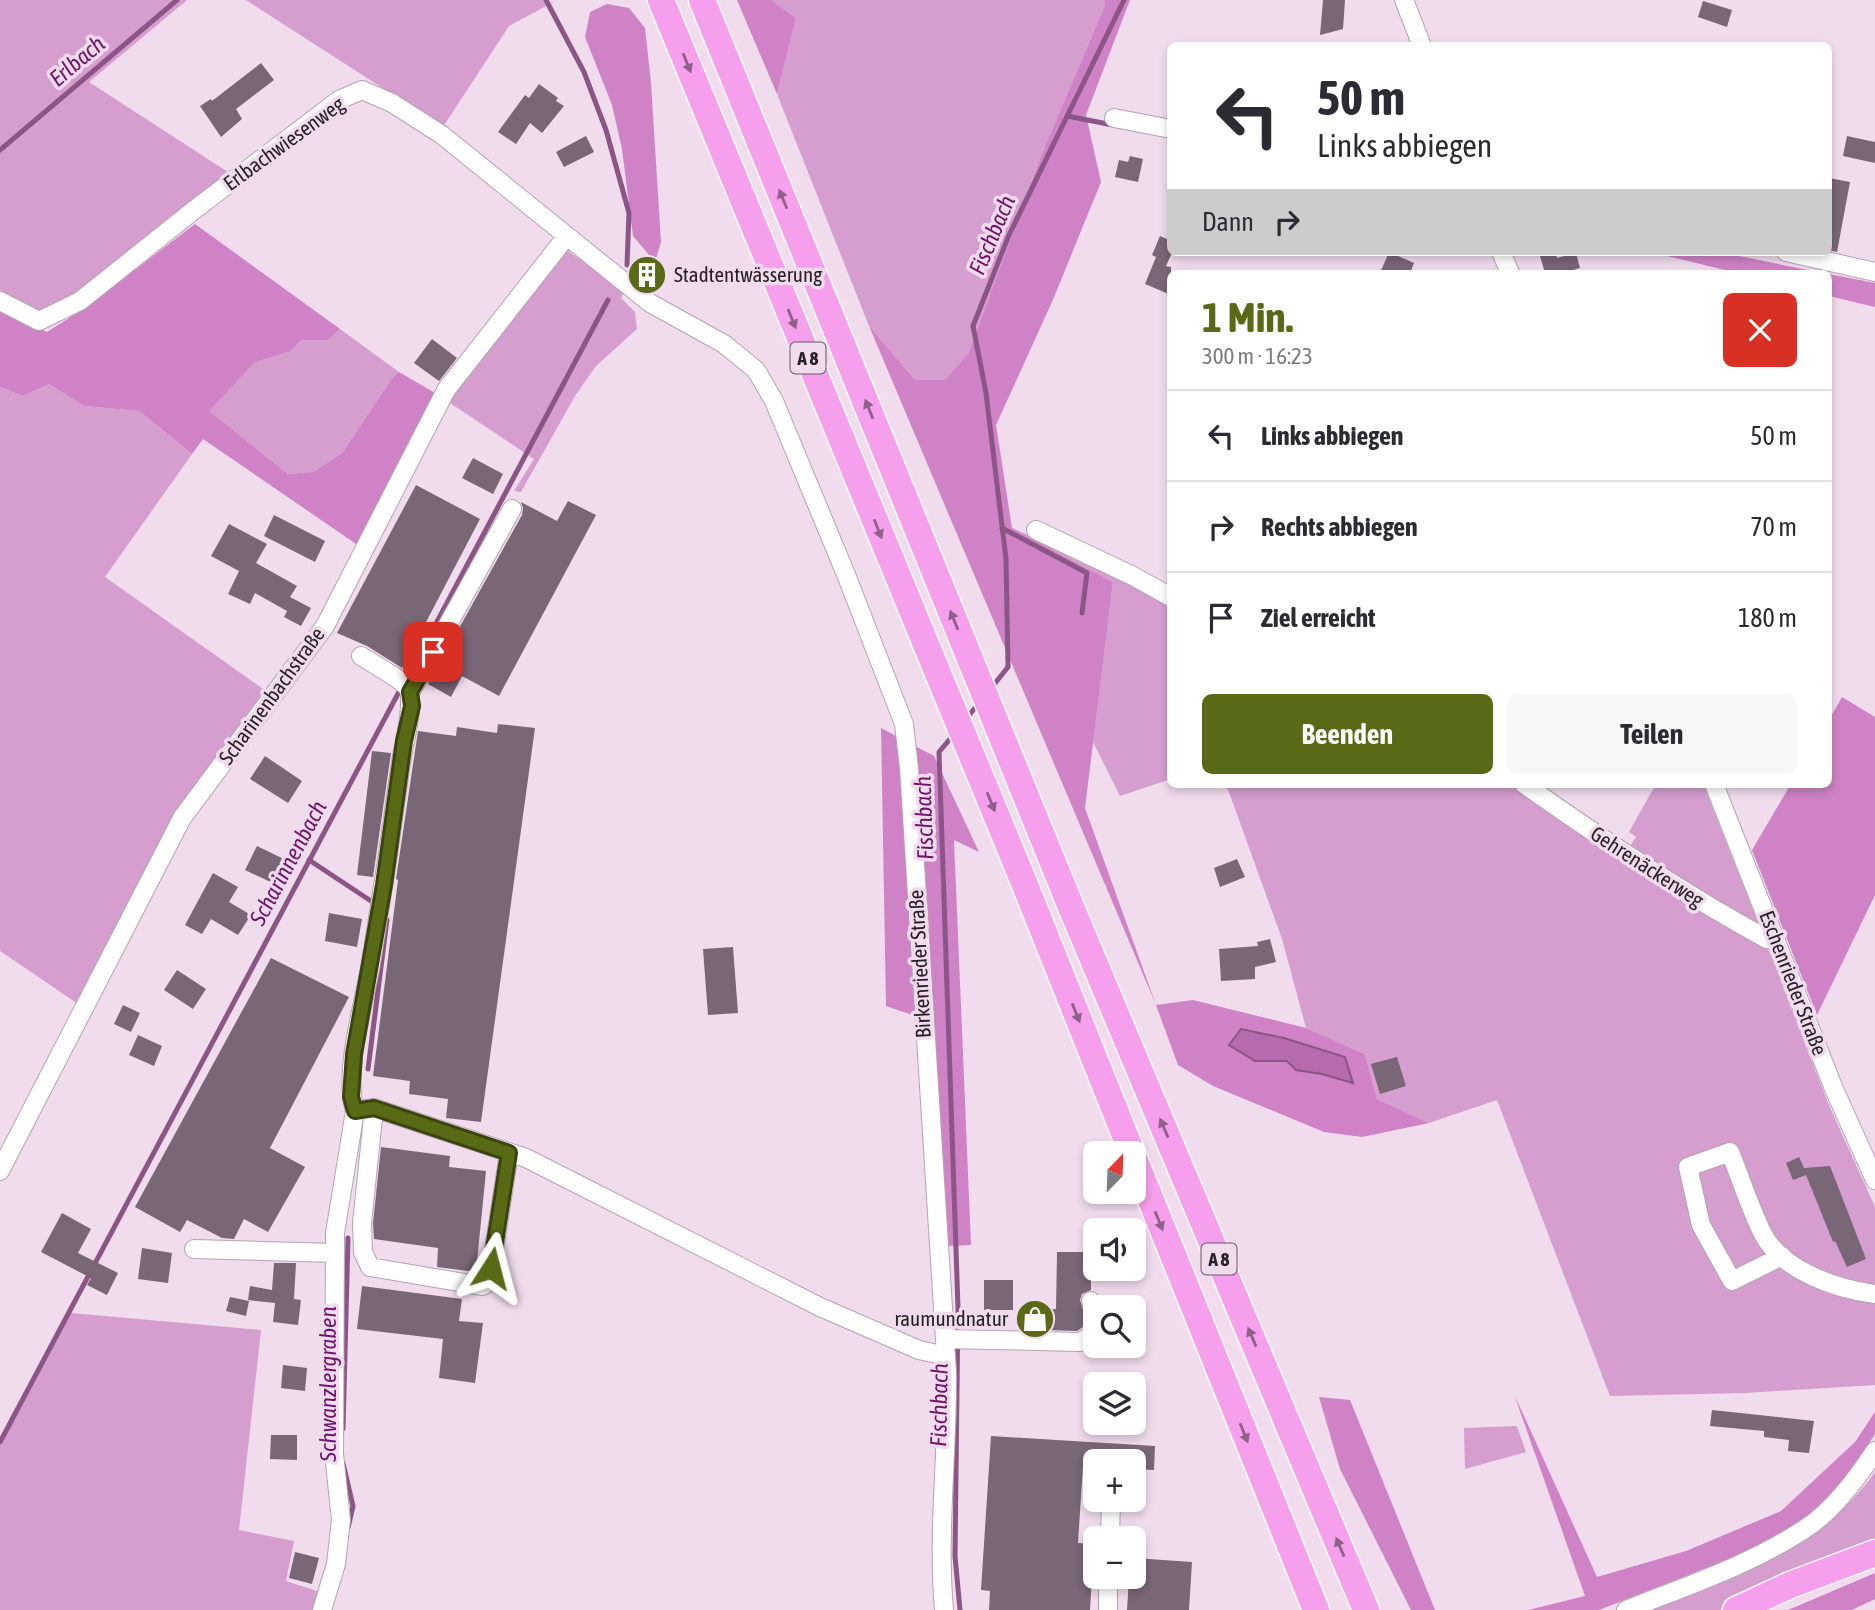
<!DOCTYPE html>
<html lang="de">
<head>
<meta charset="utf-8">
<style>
  body { margin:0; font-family:"Asap Condensed",sans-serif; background:#f7f7f7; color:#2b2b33; height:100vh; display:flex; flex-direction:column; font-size:26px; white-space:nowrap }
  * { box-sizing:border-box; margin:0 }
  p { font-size:23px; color:#7c7c81 }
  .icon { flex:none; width:38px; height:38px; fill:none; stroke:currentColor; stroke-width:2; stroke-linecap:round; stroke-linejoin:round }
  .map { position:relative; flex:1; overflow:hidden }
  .drawer { position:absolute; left:1167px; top:270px; width:665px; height:518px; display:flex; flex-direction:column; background:#fff; border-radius:10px; box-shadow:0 4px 10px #0003 }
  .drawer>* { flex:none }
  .top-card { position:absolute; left:1167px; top:42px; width:665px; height:214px; border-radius:10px; box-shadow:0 4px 10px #0003; background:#fff; color:#2b2b33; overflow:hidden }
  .needle { width:46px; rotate:23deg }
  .fabs { position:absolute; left:1083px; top:1141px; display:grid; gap:14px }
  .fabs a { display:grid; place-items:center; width:63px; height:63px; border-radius:10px; background:#fff; box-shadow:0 4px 10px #0003; font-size:35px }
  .pin { position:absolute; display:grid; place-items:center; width:60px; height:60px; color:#fff; margin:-30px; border-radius:14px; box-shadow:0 4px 10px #0006 }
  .me { position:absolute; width:77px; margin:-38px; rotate:9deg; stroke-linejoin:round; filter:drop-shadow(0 0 5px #0008) }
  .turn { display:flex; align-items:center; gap:24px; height:147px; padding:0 35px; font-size:32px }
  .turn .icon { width:91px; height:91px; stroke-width:2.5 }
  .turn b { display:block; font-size:49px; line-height:60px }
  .then { display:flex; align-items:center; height:66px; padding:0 35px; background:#0003; gap:14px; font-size:26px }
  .round { display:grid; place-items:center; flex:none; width:74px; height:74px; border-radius:10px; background:#f7f7f7 }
  .overview { display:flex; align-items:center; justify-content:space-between; height:119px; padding:0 35px }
  h1 { font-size:42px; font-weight:700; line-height:52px; color:#596a16 }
  .action { display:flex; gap:14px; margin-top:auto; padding:14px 35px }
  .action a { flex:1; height:80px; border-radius:10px; background:#596a16; color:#fff; font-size:28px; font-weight:700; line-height:80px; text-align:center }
  .action a+a { background:#f7f7f7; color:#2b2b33 }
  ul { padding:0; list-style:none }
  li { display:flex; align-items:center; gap:21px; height:91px; padding:0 35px; border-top:2px solid #e1e1e2 }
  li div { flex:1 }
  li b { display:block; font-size:26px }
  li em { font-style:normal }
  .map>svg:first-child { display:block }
  .green { fill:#d69dcf }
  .forest { fill:#cf83c6; fill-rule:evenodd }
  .water { fill:#b66bae; stroke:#8b5586; stroke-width:2 }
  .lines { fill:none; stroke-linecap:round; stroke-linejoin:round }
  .stream { stroke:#8b5586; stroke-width:5 }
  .building { fill:#796676 }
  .minor-casing { stroke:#b6a2b3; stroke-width:20 }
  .highway-casing { stroke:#fff; stroke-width:29 }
  .minor { stroke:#fff; stroke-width:18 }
  .highway { stroke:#f69fec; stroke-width:26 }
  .oneway { fill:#8f608a }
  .route-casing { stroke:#3a450e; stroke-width:18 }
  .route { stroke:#596a16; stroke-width:12 }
  .labels { text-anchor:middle; stroke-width:7; stroke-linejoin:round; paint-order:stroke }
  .shield { fill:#f1dced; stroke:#645962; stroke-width:2 }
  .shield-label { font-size:19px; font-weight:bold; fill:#282127 }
  .street-label { font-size:21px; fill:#282127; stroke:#f1dced }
  .poi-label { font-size:21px; fill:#282127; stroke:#f1dced; text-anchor:start }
  .water-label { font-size:23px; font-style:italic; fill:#70136a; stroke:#f1dced }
</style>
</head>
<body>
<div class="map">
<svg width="1875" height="1610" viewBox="0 0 1875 1610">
  <rect width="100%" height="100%" fill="#f1dced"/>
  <!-- green -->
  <path class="green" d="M0 0H187L89 82 234 176 77 298 39 318 0 290Z
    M246 0H546L548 4 557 0 509 26 443 127Z
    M771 0H1104L1105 5 1041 156 970 353 945 380H915L869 326 777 94 796 18Z
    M568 251 625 291 621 298 635 312 637 329 596 366 575 396 521 492 514 491 534 459 447 401 558 257Z
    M340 329 399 372 392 378 342 453 313 472 288 474 208 411 255 362 289 352 302 340H328Z
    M49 384 84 406 139 411 192 454 105 577 266 691 174 814 78 1004 0 951V387L23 396Z
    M1012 528 1132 581 1171 602V779L1120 796 1093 742 1113 582Z
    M1226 784H1514L1762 944 1769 951 1828 1103 1875 1207V1385L1745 1393 1610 1396 1497 1100 1429 1123 1377 1099 1365 1054 1306 1028 1282 939Z
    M1656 784H1703L1759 925 1627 851 1636 837 1629 832Z
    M71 1313 261 1330 239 1530 294 1541 286 1581 320 1592 315 1610H0V1443Z
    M1517 1426 1526 1452 1465 1469 1464 1428Z
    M1875 1472V1548L1766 1588 1720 1610H1644C1730 1575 1819 1551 1875 1472Z"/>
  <!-- forest -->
  <path class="forest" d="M737 0H771L796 18 777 94Z
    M1104 0H1130L1086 115 1101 182 1052 302 996 425 1012 528 1113 582 1085 808 1156 1005 1193 1000 1306 1028 1365 1054 1377 1099 1429 1123 1362 1137 1324 1132 1213 1086 1178 1065 1156 1005 869 326 915 380H945L969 353 1041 156 1105 5ZM1241 1029 1284 1038 1345 1057 1353 1083 1322 1074 1296 1070 1287 1061H1255L1229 1045Z
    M607 4 629 8 645 28 651 83 661 242 655 262 633 236 622 149 612 105 585 37 590 12Z
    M195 224 340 329 328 340H302L289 352 255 362 209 411 288 474 313 472 342 453 392 378 399 372 435 393 359 546 203 439 192 454 139 411 84 406 49 384 23 396 0 387V308L47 332 85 308Z
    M1651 252H1719L1823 273H1737Z
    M1829 274 1875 283V307L1829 296Z
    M1842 697 1875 717V895L1817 1015 1752 850 1791 784H1829V720Z
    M881 728 934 756 979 852 954 840 971 1245 946 1246 933 1022 886 1006Z
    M1514 1394 1597 1577 1686 1551 1781 1511 1855 1442 1875 1412V1434L1843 1484 1805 1519 1762 1546 1599 1610H1528L1585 1596Z
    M1319 1397 1350 1400 1435 1610H1411L1340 1469Z
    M1875 1573V1599L1852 1610H1788Z"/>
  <!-- water -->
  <path class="water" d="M1241 1029 1284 1038 1345 1057 1353 1083 1322 1074 1296 1070 1287 1061H1255L1229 1045Z"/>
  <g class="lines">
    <!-- stream -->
    <path class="stream" d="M546 0 584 72 606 130 629 213 627 265
      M1067 116 1113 125
      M0 150 177 0
      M1002 528 1087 573 1082 613
      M406 680 608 300
      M992 687 1008 667 1006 559 986 393 973 326 1009 235 1124 0
      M965 720 979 703
      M955 733 939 752 958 1308 955 1556 960 1610
      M309 860 371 901 377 907
      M368 1069 387 920
      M343 1429 348 1238
      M0 1442 401 688
      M343 1463 353 1506 348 1528"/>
  </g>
  <!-- building -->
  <path class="building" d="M1323 0H1345L1343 29 1320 35Z
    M1703 1 1732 10 1727 27 1698 17Z
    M261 63 274 80 236 109 242 119 221 137 200 106 211 99 212 101Z
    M539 84 558 98 556 101 564 106 542 133 530 123 516 144 498 132 525 95 529 98Z
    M586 136 594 152 564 167 556 152Z
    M1847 136 1875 142V163L1843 156Z
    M1130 156 1143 159 1138 182 1115 177 1119 160 1128 162Z
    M1829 178 1850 182 1837 252 1829 250Z
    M1160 236 1171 241V255L1166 266 1171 267V295L1145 284 1156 257 1152 255Z
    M1389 252 1414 263 1410 273H1380Z
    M1555 252 1557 258 1576 253 1580 268 1562 273H1545L1540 256Z
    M432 339 457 358 439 381 414 363Z
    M473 458 503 474 493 494 462 478Z
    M416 485 480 519 402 668 367 646 337 633Z
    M568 501 596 515 499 696 462 676 451 697 428 684 522 515 523 508 521 502 557 521Z
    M274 515 325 541 315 562 264 536Z
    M229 524 267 544 256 563 297 586 290 597 311 608 301 626 284 617 287 611 255 593 250 604 228 594 239 571 211 556Z
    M498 724 535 728 481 1122 446 1118 448 1099 409 1094 410 1081 373 1076 398 880 396 879 418 731 456 736 457 727 497 733Z
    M372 751 391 753 373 877 357 875Z
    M265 756 302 781 288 803 250 779Z
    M257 846 288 861 277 885 245 870Z
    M1237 859 1245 877 1220 887 1214 868Z
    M213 873 238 887 229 902 251 915 238 935 211 919 202 934 185 925Z
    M329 913 362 919 357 947 325 941Z
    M1270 939 1276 962 1255 967V979L1221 981 1219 949 1258 946 1257 942Z
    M733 947 738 1013 708 1015 703 949Z
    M271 958 349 997 270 1148 305 1167 268 1232 244 1219 234 1239 222 1238 187 1220 180 1232 135 1207Z
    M177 970 206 989 193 1009 164 990Z
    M123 1005 140 1013 131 1032 114 1024Z
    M138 1035 162 1046 154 1066 129 1055Z
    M1397 1057 1406 1086 1380 1094 1371 1064Z
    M381 1147 450 1156 449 1167 486 1171 476 1272 437 1267 438 1248 374 1239 373 1223Z
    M1799 1157 1804 1168 1830 1166 1866 1259 1847 1267 1835 1241 1833 1242 1806 1175 1793 1180 1786 1163Z
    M62 1213 91 1229 78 1253 118 1273 107 1295 87 1285 91 1278 41 1252Z
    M142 1248 172 1253 168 1283 138 1279Z
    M1057 1252H1091V1290L1082 1294 1080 1300 1085 1315 1083 1327 1077 1331 1018 1329V1309H1056Z
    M274 1263H296L294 1299 301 1300 298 1325 273 1322 275 1303 248 1300 250 1286 272 1290Z
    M984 1280H1013V1310H984Z
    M362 1286 462 1299 459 1321 483 1323 475 1383 439 1378 443 1339 357 1329Z
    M230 1297 249 1301 246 1316 226 1311Z
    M283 1365 307 1368 305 1391 281 1388Z
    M1712 1410 1814 1421 1809 1453 1788 1451 1789 1440 1764 1437V1431L1710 1426Z
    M271 1435H297V1460L270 1459Z
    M991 1436 1155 1446 1154 1470 1134 1469V1461H1096V1467L1083 1466 1078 1543 1094 1544 1090 1610H989L990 1591 981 1590Z
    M295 1552 319 1558 312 1584 289 1578Z
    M1134 1558 1192 1562 1189 1610H1127L1129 1577H1134Z"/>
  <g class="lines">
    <!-- minor casing -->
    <g class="minor-casing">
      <path id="minor" d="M1404 0 1422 46
        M1114 118 1171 129
        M1501 252 1510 273
        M1786 252 1875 272
        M0 301 39 321 80 301 194 210 339 100 362 90 392 103 442 135 650 303 724 344 756 370 774 401 847 577 904 724 909 768 947 1372C948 1452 937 1531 944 1610
        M1036 530 1133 576 1171 597
        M410 693 512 509
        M1524 784C1603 840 1682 893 1767 939L1776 938
        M1714 784 1834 1089 1875 1180
        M374 1108 362 1223 363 1252 370 1267 482 1286 489 1282 509 1153
        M355 1111 374 1108 526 1158 820 1307 919 1350 946 1356
        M0 1171 182 818 325 626 446 390 566 237
        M194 1249 335 1253
        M1782 1256 1732 1281 1701 1225 1688 1167 1730 1152C1741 1179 1750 1208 1763 1234 1782 1271 1837 1289 1875 1294
        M1091 1301 1096 1311
        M945 1339 1080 1342 1093 1335 1096 1323
        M1110 1538 1111 1500
        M322 1610 336 1564 341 1520 334 1454 335 1233 355 1111C343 1071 364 1005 371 963 382 896 392 829 401 762 405 737 413 713 409 688L395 677 361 656
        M1108 1610V1577
        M1626 1610C1689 1585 1756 1563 1812 1524 1837 1505 1858 1477 1875 1451"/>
    </g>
    <!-- highway casing -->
    <g class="highway-casing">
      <path id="highway" d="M661 0 1025 885 1132 1153
        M702 0 1071 907 1366 1610
        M1134 1158 1316 1610
        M1736 1610 1790 1585 1875 1553"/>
    </g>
    <!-- minor -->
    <use href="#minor" class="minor"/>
    <!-- highway -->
    <use href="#highway" class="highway"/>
  </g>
  <!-- one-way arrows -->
  <defs><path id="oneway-solid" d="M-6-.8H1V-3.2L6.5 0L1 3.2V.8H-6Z" transform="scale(1.75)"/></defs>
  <g class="oneway">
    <use href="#oneway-solid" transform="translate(687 63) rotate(68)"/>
    <use href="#oneway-solid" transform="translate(783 199) rotate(-112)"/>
    <use href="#oneway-solid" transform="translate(792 319) rotate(68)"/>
    <use href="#oneway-solid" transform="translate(869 409) rotate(-112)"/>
    <use href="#oneway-solid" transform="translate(878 529) rotate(68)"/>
    <use href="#oneway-solid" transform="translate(954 620) rotate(-112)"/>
    <use href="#oneway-solid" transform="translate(991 802) rotate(68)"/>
    <use href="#oneway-solid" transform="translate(1076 1013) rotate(68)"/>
    <use href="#oneway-solid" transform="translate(1164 1128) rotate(-113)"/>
    <use href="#oneway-solid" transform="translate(1159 1221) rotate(68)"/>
    <use href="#oneway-solid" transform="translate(1252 1337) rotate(-113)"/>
    <use href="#oneway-solid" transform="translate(1244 1433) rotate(68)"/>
    <use href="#oneway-solid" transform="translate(1340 1547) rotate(-113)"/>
  </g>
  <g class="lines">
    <!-- route casing -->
    <g class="route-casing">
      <path id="route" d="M433 652 410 692 412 706 404 741 384 885 354 1054 351 1097 355 1111 374 1108 509 1153 491 1268"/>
    </g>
    <!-- route -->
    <use href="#route" class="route"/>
  </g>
  <!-- icons -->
  <defs>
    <g id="building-disc" transform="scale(2.0125)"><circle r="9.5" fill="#596a16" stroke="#f1dced"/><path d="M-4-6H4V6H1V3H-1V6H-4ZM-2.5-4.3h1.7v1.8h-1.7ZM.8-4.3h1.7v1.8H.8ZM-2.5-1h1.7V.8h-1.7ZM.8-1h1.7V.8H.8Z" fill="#fff"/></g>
    <g id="shop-disc" transform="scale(2.0125)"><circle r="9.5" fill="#596a16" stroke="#f1dced"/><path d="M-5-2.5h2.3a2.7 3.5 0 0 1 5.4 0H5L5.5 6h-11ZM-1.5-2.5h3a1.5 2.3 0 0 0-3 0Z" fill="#fff"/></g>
  </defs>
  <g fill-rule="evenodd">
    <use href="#building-disc" x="647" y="275"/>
    <use href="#shop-disc" x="1035" y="1319"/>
  </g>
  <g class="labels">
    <!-- shield labels -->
    <g class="shield">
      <rect x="790.5" y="342.5" width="35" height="31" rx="5"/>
      <rect x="1201.5" y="1243.5" width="35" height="31" rx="5"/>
    </g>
    <g class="shield-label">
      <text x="808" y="365">A 8</text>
      <text x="1219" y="1266">A 8</text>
    </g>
    <!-- street labels -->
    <g class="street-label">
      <text transform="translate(284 144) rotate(-36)" y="7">Erlbachwiesenweg</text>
      <text transform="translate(272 696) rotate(-54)" y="7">Scharinenbachstraße</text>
      <text transform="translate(1647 867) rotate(33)" y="7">Gehrenäckerweg</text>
      <text transform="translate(920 964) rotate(-93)" y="7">Birkenrieder Straße</text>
      <text transform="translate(1793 983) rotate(69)" y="7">Eschenrieder Straße</text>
    </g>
    <!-- poi labels -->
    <g class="poi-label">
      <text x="674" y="282">Stadtentwässerung</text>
      <text x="1008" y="1326" text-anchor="end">raumundnatur</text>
    </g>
    <!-- water labels -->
    <g class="water-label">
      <text transform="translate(77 61) rotate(-40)" y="8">Erlbach</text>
      <text transform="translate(992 235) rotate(-67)" y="8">Fischbach</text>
      <text transform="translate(924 818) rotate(-92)" y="8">Fischbach</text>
      <text transform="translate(288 863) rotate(-62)" y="8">Scharinnenbach</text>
      <text transform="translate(328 1384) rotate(-90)" y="8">Schwanzlergraben</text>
      <text transform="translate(939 1405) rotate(-89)" y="8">Fischbach</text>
    </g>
  </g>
</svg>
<div class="fabs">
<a><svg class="needle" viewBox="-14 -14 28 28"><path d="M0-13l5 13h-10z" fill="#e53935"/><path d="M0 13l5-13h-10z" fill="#7c7c81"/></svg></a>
<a><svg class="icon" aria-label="sound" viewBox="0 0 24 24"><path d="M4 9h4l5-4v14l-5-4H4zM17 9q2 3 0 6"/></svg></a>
<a><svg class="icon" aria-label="search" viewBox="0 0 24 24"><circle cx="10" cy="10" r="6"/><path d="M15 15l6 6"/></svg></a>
<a><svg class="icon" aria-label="layers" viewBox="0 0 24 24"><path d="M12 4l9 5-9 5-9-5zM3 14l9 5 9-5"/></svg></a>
<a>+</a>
<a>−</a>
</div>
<div class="pin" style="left:433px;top:652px;background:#d93025"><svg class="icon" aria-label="arrive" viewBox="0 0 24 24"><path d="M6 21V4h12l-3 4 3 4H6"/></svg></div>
<svg class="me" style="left:491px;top:1268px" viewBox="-20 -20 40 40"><path d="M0-17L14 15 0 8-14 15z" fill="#596a16" stroke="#fff" stroke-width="4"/></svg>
<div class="top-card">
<div class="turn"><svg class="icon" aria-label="left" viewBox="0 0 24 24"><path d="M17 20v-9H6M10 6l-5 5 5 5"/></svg><div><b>50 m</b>Links abbiegen</div></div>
<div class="then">Dann<svg class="icon" aria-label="right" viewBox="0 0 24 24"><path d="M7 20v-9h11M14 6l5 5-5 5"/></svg></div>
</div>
<section class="drawer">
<div class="overview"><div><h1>1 Min.</h1><p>300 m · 16:23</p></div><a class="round" style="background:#d93025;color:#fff"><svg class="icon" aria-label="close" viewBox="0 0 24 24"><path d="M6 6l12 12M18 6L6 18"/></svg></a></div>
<ul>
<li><svg class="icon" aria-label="left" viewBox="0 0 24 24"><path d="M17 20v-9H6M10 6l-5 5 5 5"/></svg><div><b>Links abbiegen</b></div><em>50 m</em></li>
<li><svg class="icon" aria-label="right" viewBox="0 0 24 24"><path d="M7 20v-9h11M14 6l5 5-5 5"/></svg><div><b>Rechts abbiegen</b></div><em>70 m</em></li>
<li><svg class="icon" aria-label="arrive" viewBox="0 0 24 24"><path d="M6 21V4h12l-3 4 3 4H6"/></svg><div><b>Ziel erreicht</b></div><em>180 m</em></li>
</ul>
<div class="action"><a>Beenden</a><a>Teilen</a></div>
</section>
</div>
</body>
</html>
